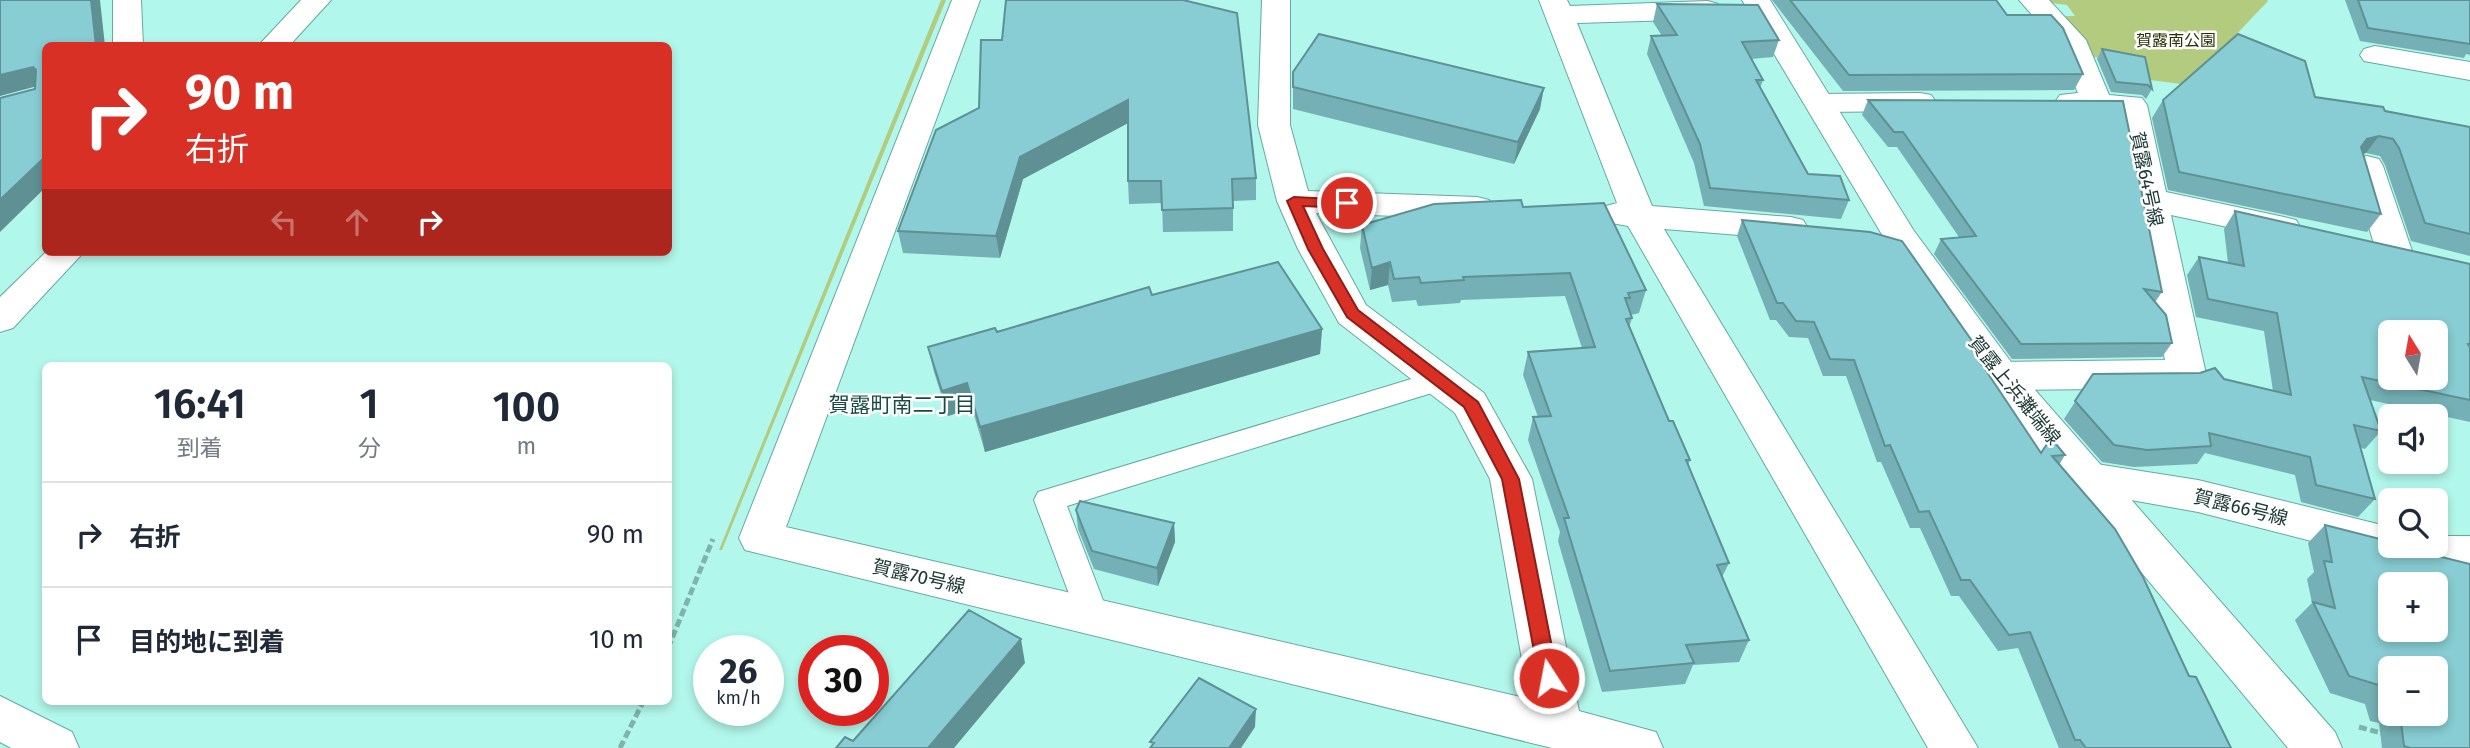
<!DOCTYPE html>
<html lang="ja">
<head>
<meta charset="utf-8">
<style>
  body { margin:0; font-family:"Fira Sans","Noto Sans JP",sans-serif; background:#f2f2f3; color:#1f2937; height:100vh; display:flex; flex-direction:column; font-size:26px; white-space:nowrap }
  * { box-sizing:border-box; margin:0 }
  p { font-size:23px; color:#747a83 }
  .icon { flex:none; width:38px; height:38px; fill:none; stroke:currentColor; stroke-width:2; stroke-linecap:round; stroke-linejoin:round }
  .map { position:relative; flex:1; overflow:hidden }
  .panel { position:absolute; left:42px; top:362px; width:630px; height:343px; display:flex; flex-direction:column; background:#fff; border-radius:10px; box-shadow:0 4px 10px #0003 }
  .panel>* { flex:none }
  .banner { position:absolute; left:42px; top:42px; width:630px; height:214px; border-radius:10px; box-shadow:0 4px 10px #0003; background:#d93025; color:#fff; overflow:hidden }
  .needle { width:46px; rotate:349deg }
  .fabs { position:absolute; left:2378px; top:320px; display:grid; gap:14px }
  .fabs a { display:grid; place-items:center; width:70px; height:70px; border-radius:10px; background:#fff; box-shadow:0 4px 10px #0003; font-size:35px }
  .speed { position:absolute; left:693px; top:635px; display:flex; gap:14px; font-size:35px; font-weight:700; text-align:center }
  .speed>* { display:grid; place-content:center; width:91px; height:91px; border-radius:50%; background:#fff; box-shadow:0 4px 10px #0003; line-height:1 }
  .speed small { font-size:18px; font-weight:400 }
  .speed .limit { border:10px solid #d22; background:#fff; color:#111 }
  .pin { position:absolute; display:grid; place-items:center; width:60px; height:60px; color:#fff; margin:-30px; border:4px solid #fff; border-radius:50%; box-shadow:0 2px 7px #0007 }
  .me { position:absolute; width:77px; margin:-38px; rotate:349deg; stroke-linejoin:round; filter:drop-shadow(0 0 5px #0008) }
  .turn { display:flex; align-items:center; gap:24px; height:147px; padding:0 28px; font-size:32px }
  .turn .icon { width:91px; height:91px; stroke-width:2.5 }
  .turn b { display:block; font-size:49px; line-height:60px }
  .lanes { display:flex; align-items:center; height:66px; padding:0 28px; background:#0003; justify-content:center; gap:35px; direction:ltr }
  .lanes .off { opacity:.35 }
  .eta { display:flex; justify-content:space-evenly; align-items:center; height:119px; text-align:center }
  .eta b { font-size:42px; font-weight:600; line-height:49px }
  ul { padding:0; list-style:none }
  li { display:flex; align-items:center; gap:21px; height:105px; padding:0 28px; border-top:2px solid #e0e1e3 }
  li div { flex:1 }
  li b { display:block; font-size:26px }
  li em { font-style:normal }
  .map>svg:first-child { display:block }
  .green { fill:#b3cb7f }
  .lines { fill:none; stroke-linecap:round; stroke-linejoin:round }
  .lane-casing { stroke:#66a99f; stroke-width:2 }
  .street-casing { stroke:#66a99f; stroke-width:2 }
  .secondary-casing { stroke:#66a99f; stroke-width:2 }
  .highway-casing { stroke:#66a99f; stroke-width:2 }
  .path { stroke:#7eb4ab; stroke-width:5; stroke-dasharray:8 3.5; stroke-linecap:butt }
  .lane { fill:#fff; fill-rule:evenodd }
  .street { fill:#fff; fill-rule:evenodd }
  .secondary { fill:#fff; fill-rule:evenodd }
  .highway { fill:#fff; fill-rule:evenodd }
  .wall { fill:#74b0b5; fill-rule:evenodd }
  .shaded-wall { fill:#5e9094 }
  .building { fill:#87cdd3; stroke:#5e9094; stroke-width:2; fill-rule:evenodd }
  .route { fill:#d93025; stroke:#8d1f18; stroke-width:2 }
  .labels { text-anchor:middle; stroke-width:5; stroke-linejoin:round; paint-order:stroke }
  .far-park-label { font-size:16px; fill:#273206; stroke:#fff }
  .street-label { font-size:19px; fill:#1c3833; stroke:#fff }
  .neighbourhood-label { font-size:21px; fill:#174b44; stroke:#fff }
</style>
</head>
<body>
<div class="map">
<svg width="2470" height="748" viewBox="0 0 2470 748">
  <rect width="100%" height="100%" fill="#b2f7eb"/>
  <!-- green -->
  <path class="green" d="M941 0H946L722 550H719Z
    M2049 0H2267L2268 1 2188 85 2150 80 2145 64 2094 57 2064 16H2075L2067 5 2052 3Z"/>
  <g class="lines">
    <!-- lane casing -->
    <g class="lane-casing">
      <path id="lane" d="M1441 370 1451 373 1455 380 1451 387 1067 506 1109 616 1105 626 1093 630 1081 626 1034 500 1038 492Z"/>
    </g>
    <!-- street casing -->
    <g class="street-casing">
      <path id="street" d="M113 0H141L143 46H113Z
        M301 0H331L289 46H258Z
        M952 0H980L786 527 1529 699 1490 479 1455 413 1339 323 1298 249 1277 201 1258 125 1262 0H1290V125L1308 191 1477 197 1489 200 1494 208 1489 216 1477 219 1316 213 1366 305 1484 393 1532 479 1579 711 1656 732 1663 748H1552L745 550 739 538Z
        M1539 0H1567L1570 6 1708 1 1718 4 1722 10 1718 16 1708 19 1577 23 1652 206 1791 217 1803 220 1808 228 1803 236 1791 239 1664 229 1978 748H1928L1628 226 1606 222 1601 214 1606 206 1617 203Z
        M2019 0H2049L2086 40 2109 95 2142 98 2147 105 2166 192 2284 217 2296 220 2301 228 2296 236 2284 239 2171 215 2206 374 2201 384 2187 388 2000 390 1986 386 1981 376 1986 366 2000 362 2165 360 2117 114 2060 109 2055 102 2060 95 2078 93 2057 43Z
        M2375 46 2470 62V80L2364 61 2360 55 2364 49Z
        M1920 93 1931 95 1936 102 1931 109 1920 111 1820 112 1809 110 1804 103 1809 96 1820 94Z
        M2367 156 2379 159 2383 166 2412 251 2406 259 2394 263 2382 259 2376 251 2351 166 2355 159Z
        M46 252H84L13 328 0 332V297Z
        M2090 463 2198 480 2390 527V546H2436V536H2470V572L2429 571 2198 512 2075 490 2069 479 2075 468Z"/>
    </g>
    <!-- secondary casing -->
    <g class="secondary-casing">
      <path id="secondary" d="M1742 0H1770L1914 231 2014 366 2335 732 2342 748H2288L1986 386 1884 238Z"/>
    </g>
    <!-- highway casing -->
    <g class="highway-casing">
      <path id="highway" d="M0 696 72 732 79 748H11L0 742Z"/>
    </g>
    <!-- path -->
    <path class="path" d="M668 648 713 539
      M2359 727 2385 734
      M620 748 643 702"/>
    <!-- lane -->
    <use href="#lane" class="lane"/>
    <!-- street -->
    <use href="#street" class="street"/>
    <!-- secondary -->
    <use href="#secondary" class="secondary"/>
    <!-- highway -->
    <use href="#highway" class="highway"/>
  </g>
  <!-- wall -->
  <path class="wall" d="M1772 0H1996L2007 15 2083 74 2074 90 1843 91Z
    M2345 0H2470V55L2466 54 2464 58 2360 41Z
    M1657 4 1779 40 1773 57 1751 59 1763 80 1760 88 1808 174 1849 200 1841 219 1704 206 1694 163 1647 54 1651 36H1662L1653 22Z
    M981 40 1256 178V200L1233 201V231L1163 232 1162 203 1129 204 1128 181V123L1023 179 1000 258 903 253 898 231 979 108Z
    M2102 49 2145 57 2152 89 2146 99 2142 95 2111 92 2097 59Z
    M1293 72 1540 109 1514 164 1293 109Z
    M2315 97 2470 127V256L2411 241 2385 165 2380 156 2366 153 2363 154 2381 214 2367 232 2168 190 2152 118 2163 100Z
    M1868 100 2162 292 2155 302 2172 343 2162 357 2012 359 1934 254 1941 239 1959 237 1897 147H1888L1862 115Z
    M1523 207 1646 290 1639 313 1631 315 1632 318 1629 328 1669 421 1690 460 1688 465 1729 563 1722 577 1749 640 1739 662 1693 665 1685 684 1602 692 1558 541 1560 532 1528 440 1533 417H1538L1523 375 1528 352 1582 348 1565 296 1461 300 1460 303 1418 306 1416 300 1392 302 1388 285 1370 290 1360 248 1362 225Z
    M2235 211 2470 264V422L2370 400 2381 431 2365 449 2361 448 2375 499 2358 517 2301 502 2295 475 2205 453 2197 464 2134 467 2102 462 2064 419 2093 374 2224 379 2273 391 2264 331 2196 317 2187 275 2199 257 2228 263 2224 229Z
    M1742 220 1977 348 1974 353 2041 453 2065 455 2059 465 2189 676 2231 748H2059L2018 648 1998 651 1959 596H1951L1920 528H1910L1881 462H1877L1846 376H1823L1808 338 1789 337 1776 320H1770L1737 236Z
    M1152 295 1322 329 1320 354 985 452 972 408 948 416 934 372 928 347Z
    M1076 510 1174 523 1175 542 1158 586 1094 569 1078 529Z
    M2325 525 2470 748H2382L2379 723 2370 721 2365 704 2330 693 2295 620 2312 603 2307 579 2314 572 2308 543ZM2390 668 2436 714H2390Z"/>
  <!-- shaded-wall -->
  <path class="shaded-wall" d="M91 0H100L105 46H96Z
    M33 67 45 84 0 96V75Z
    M1544 88 1540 109 1514 164 1518 142Z
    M1128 100 1130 122 1023 179 1000 258 996 236 1020 157Z
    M2379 136 2366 153 2354 156 2367 139Z
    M46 156V187L0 232V200Z
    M1390 262 1388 285 1370 290 1372 268Z
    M1322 329 1320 354 985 452 980 427Z
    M967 383 972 408 948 416 942 391Z
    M1174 523 1175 542 1158 586 1157 568Z
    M1021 639 1025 663 954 748H928Z
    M1256 709 1255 727 1241 748H1229Z"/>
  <!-- building -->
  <path class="building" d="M0 0H91L96 46H46V156L0 200V98L35 89 36 70 33 67 0 75Z
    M1006 0H1183L1237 13 1256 178 1232 179 1233 208 1162 210 1161 181H1128V100L1020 157 996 236 898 231 936 130 979 108 981 40H1002Z
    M1790 0H1996L2007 15H2051L2063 28 2083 74 1849 75Z
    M2358 0H2470V44L2368 28Z
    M1657 4 1758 5 1779 40 1742 42 1763 80H1756L1808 174 1840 176 1849 200 1710 188 1700 144 1651 36 1677 35Z
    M1319 34 1544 88 1518 142 1293 87V72Z
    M2238 34 2305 61 2315 97 2383 107 2385 111 2470 127V234L2425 223 2399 148 2393 139 2379 136 2367 139 2361 147 2381 214 2179 172 2163 100Z
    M2102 49 2145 57 2152 89 2148 85 2116 82Z
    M1868 100 2123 101 2162 292 2144 289 2166 315 2172 343 2021 344 1941 239 1976 236 1903 132H1894Z
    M1521 200 1523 207 1604 203 1646 290 1628 293 1630 298H1625L1632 318 1626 319 1669 421H1673L1690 460H1686L1729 563 1717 565 1749 640 1686 645 1694 663 1610 671 1564 518H1569L1533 417 1551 416 1528 352 1595 347 1570 273 1463 277 1464 280 1421 283 1419 277 1394 279 1390 262 1372 268 1362 225 1434 204Z
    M2235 211 2470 264V344H2468L2470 348V400L2362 377 2381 431 2354 425 2375 499 2316 485 2310 457 2209 433 2211 446 2147 450 2114 445 2075 401 2093 374 2200 373 2215 368 2224 379 2291 395 2277 313 2208 299 2199 257 2244 266ZM2390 332H2436V378H2390Z
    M1742 220 1870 232 1902 241 1977 348H1971L2041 453 2051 438 2065 455 2052 456 2115 529 2143 577 2189 676 2196 677 2231 748H2086L2080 740H2075L2030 632 2009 635 1970 580H1961L1929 511 1919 512 1890 445 1885 446 1854 360 1830 359 1814 322 1796 321 1783 303H1777Z
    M1278 262 1322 329 980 427 967 383 942 391 928 347 995 328 997 332 1149 287 1152 295Z
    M1080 501 1174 523 1157 568 1092 551 1076 510Z
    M2325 525 2388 541 2390 546H2397L2470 564V748H2410L2404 746 2400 714H2436V668H2390V704H2389L2385 687 2349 676 2313 602 2335 608 2324 561 2332 562ZM2390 584H2436V630H2390Z
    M969 610 1021 639 928 748H836L845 737 853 741Z
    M1199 678 1256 709 1229 748H1150L1154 743 1150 742Z"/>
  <!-- route -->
  <path class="route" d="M1294 197 1352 200V206L1347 208 1303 206 1323 249 1358 310 1478 402 1519 479 1558 678 1556 684 1549 686 1542 684 1539 678 1502 479 1464 407 1347 317 1308 249 1287 201Z"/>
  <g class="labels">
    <!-- far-park labels -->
    <g class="far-park-label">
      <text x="2176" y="46">賀露南公園</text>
    </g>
    <!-- street labels -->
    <g class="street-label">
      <text transform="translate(2147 179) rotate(78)" y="7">賀露64号線</text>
      <text transform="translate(2015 390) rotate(51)" y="7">賀露上浜灘端線</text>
      <text transform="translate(2241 507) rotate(14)" y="7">賀露66号線</text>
      <text transform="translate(919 576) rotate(13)" y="7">賀露70号線</text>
    </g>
    <!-- neighbourhood labels -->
    <g class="neighbourhood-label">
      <text x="902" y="412">賀露町南二丁目</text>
    </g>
  </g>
</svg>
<div class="fabs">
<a><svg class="needle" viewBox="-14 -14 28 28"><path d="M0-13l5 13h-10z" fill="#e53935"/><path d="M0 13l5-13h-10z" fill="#747a83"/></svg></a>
<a><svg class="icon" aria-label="sound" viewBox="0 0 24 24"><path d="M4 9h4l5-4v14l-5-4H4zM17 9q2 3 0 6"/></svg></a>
<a><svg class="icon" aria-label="search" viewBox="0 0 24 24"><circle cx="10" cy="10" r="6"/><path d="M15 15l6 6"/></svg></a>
<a>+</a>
<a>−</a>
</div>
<div class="speed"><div>26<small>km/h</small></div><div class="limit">30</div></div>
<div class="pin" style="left:1347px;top:203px;background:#d93025"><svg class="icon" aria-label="arrive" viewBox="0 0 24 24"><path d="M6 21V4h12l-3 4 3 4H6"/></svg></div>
<svg class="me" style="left:1549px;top:678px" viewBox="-20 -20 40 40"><circle r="17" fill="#d93025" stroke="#fff" stroke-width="3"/><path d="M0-11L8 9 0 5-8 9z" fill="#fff"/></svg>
<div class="banner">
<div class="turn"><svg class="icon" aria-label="right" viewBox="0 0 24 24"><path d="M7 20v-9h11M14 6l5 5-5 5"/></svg><div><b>90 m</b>右折</div></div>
<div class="lanes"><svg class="icon off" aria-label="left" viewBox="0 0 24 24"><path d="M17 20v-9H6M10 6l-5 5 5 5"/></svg><svg class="icon off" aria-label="ahead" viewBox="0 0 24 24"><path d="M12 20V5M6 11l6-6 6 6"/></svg><svg class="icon" aria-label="right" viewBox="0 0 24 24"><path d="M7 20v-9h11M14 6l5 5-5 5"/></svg></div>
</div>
<section class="panel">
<div class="eta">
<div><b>16:41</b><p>到着</p></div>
<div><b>1</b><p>分</p></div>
<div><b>100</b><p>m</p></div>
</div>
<ul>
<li><svg class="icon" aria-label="right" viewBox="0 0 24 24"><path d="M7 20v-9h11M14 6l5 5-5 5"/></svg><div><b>右折</b></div><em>90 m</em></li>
<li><svg class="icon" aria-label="arrive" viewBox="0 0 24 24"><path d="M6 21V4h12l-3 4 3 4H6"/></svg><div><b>目的地に到着</b></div><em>10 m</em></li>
</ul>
</section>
</div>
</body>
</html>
